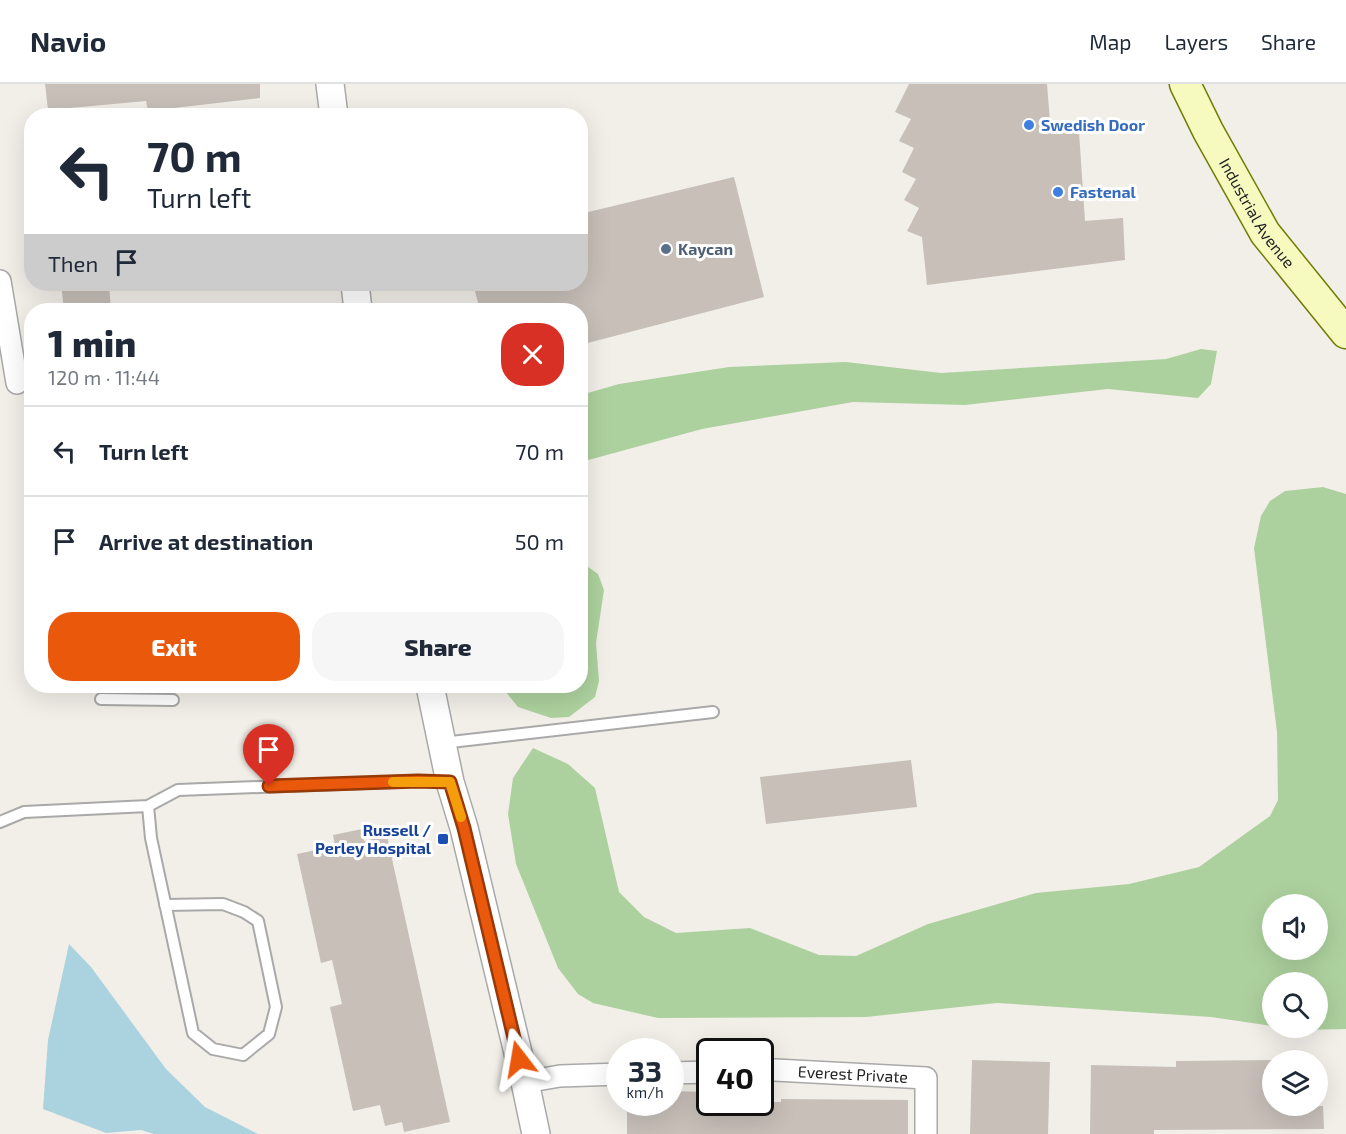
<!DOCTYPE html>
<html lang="en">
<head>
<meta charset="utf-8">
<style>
  body { margin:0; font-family:"Exo 2",sans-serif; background:#f6f6f7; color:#1f2937; height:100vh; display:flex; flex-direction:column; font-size:22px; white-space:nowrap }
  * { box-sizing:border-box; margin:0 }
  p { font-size:20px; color:#747a83 }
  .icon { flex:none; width:33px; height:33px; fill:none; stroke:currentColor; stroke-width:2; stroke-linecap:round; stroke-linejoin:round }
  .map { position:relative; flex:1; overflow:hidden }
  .side { position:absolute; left:24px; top:219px; width:564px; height:390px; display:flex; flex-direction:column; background:#fff; border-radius:24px; box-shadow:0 6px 24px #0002 }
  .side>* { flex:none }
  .top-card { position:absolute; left:24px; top:24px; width:564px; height:183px; border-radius:24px; box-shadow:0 6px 24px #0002; background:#fff; color:#1f2937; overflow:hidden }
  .tools { position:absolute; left:1262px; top:810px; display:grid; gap:12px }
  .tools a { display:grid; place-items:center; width:66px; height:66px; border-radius:50%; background:#fff; box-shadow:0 6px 24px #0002; font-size:30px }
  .speed { position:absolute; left:606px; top:954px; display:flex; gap:12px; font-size:30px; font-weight:700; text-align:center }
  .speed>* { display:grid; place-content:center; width:78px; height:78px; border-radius:50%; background:#fff; box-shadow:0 6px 24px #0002; line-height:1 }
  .speed small { font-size:15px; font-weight:400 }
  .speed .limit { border:3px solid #111; border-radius:9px; background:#fff; color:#111 }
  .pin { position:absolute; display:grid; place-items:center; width:51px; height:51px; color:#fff; margin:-62px -26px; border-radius:50% 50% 50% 0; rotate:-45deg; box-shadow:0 0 6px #0007 }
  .pin .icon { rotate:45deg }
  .me { position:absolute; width:66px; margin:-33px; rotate:346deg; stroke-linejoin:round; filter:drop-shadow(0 0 4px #0008) }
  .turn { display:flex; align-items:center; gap:21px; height:126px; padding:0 24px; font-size:27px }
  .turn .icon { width:78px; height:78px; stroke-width:2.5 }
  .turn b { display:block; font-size:42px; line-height:51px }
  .then { display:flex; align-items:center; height:57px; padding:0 24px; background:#0003; gap:12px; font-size:22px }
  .round { display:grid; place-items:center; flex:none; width:63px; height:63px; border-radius:24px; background:#f6f6f7 }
  .head { display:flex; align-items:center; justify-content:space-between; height:102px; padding:0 24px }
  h1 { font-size:36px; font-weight:800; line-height:45px }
  .button { display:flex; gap:12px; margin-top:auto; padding:12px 24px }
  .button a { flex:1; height:69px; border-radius:24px; background:#ea580c; color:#fff; font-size:24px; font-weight:800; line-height:69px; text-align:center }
  .button a+a { background:#f6f6f7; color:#1f2937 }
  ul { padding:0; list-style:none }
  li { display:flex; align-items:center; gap:18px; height:90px; padding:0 24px; border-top:2px solid #e0e1e3 }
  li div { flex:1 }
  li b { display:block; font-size:22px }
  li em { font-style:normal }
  header { display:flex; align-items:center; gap:36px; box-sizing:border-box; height:84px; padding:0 30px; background:#fff; border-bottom:2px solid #e0e1e3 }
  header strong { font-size:28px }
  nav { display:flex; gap:33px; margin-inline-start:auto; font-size:21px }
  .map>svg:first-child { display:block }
  .forest { fill:#add19e; fill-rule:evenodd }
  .water { fill:#aad3df }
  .building { fill:#c7bfb8 }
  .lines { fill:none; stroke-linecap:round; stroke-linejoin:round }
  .service-casing { stroke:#a9a9a9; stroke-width:14 }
  .minor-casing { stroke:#a9a9a9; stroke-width:24 }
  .tertiary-casing { stroke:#a9a9a9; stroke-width:30 }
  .secondary-casing { stroke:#707d05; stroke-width:33 }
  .service { stroke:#fff; stroke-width:10 }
  .minor { stroke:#fff; stroke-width:21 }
  .tertiary { stroke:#fff; stroke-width:27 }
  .secondary { stroke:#f7fabf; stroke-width:30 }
  .route-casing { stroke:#983908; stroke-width:15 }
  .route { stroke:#ea580c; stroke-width:10 }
  .slow { stroke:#f59e0b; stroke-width:10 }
  .shop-dot { fill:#3f7fe0; stroke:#fff; stroke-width:2 }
  .service-dot { fill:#5c6f8a; stroke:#fff; stroke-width:2 }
  .transit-dot { fill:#1a4fb4; stroke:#fff; stroke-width:2 }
  .labels { text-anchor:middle; stroke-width:6; stroke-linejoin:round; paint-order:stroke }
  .shop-label { font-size:16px; font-weight:bold; fill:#366cbe; stroke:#fff; text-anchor:start }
  .street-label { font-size:16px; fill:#222; stroke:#fff }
  .service-label { font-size:16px; font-weight:bold; fill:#4e5e75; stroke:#fff; text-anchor:start }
  .transit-label { font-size:16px; font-weight:bold; fill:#164399; stroke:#fff; text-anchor:end }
</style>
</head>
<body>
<header>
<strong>Navio</strong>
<nav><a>Map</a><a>Layers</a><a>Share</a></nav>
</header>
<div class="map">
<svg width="1346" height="1050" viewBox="0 0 1346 1050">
  <rect width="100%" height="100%" fill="#f2efe9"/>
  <!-- forest -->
  <path class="forest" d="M1201 265 1217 267 1211 300 1198 314 1108 305 965 321 853 318 702 345 581 378V311L619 300 729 283 846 278 941 289 1166 275Z
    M1323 403 1346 410V945L1300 946 1280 944H1317V898H1272V942L1211 933 997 919 866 933 658 934 593 919 578 910 558 884 516 780 508 730 513 694 533 664 568 680 595 704 619 808 644 833 676 849 750 844 819 871 856 872 928 840 1036 809 1129 800 1199 783 1270 732 1278 716 1277 648 1254 464 1261 432 1270 417 1285 407ZM1272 820H1317V866H1272Z
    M584 480 598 490 604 506 596 559 599 597 595 613 569 633 551 634 518 623 501 602H580V482Z"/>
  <!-- water -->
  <path class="water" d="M69 860 91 883 166 985 205 1023 258 1050H154L141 1046 106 1049 43 1025 48 956Z"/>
  <!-- building -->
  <path class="building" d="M45 0H260V14L148 27 146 17 48 26Z
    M909 0H1047L1051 50 1079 48 1085 137 1123 134 1125 176 927 201 922 153 907 147 919 124 904 116 916 95 902 88 914 64 899 57 911 35 895 28Z
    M734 93 764 213 580 261V226H480L473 200H580V130Z
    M61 200H109L111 226H64Z
    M911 676 917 723 766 740 760 693Z
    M362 745 364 757 387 752 450 1038 404 1048 402 1038 385 1042 380 1021 353 1027 330 923 342 920 332 876 321 879 297 770 335 762 333 751Z
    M972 976 1050 978 1048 1050H970Z
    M1272 976V1022H1323L1324 1045 1154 1046V1050H1090L1091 981 1176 983V977Z
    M670 1007 710 1008V1018H781V1015L908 1016V1050H627V1018H670Z"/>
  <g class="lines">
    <!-- service casing -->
    <g class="service-casing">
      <path id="service" d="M101 615 173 616
        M442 659 713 628
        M148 722 151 754 193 949 213 965 243 971 269 950 276 923 258 837 244 828 223 820 165 821
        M0 738 24 728 148 722 178 706 418 697 450 698"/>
    </g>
    <!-- minor casing -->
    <g class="minor-casing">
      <g id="minor">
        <path d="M0 197 17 299"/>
        <path id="s1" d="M760 986H775L926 994V1050"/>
        <path d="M670 989 710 988"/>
        <path d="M525 998 560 992 620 990"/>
      </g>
    </g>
    <!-- tertiary casing -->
    <g class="tertiary-casing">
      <path id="tertiary" d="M330 0 334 32
        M355 200 358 226
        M430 602 450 698 464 744 525 998 536 1050"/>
    </g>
    <!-- secondary casing -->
    <g class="secondary-casing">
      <g id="secondary">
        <path id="s2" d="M1185 0 1208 47 1265 149 1346 249"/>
      </g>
    </g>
    <!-- service -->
    <use href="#service" class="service"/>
    <!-- minor -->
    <use href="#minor" class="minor"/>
    <!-- tertiary -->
    <use href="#tertiary" class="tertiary"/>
    <!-- secondary -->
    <use href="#secondary" class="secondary"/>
  </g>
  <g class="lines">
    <!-- route casing -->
    <g class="route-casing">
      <path id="route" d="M269 702 418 697 450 698 464 744 519 975"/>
    </g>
    <!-- route -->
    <use href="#route" class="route"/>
    <!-- slow -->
    <path class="slow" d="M393 698H450L461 733"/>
  </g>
  <!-- markers -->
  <g class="shop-dot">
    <circle cx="1029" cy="41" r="6"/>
    <circle cx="1058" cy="108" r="6"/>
  </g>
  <circle class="service-dot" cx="666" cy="165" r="6"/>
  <rect class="transit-dot" x="437" y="749" width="12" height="12" rx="3"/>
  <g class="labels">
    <!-- shop labels -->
    <g class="shop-label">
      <text x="1041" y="47">Swedish Door</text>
      <text x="1070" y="114">Fastenal</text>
    </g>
    <!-- street labels -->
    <g class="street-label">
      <text dy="6" stroke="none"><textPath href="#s2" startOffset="148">Industrial Avenue</textPath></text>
      <text dy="6" stroke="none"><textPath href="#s1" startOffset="93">Everest Private</textPath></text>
    </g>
    <!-- service labels -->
    <g class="service-label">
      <text x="678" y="171">Kaycan</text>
    </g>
    <!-- transit labels -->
    <g class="transit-label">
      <text x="431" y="752">Russell /<tspan x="431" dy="18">Perley Hospital</tspan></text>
    </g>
  </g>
</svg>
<div class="tools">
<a><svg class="icon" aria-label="sound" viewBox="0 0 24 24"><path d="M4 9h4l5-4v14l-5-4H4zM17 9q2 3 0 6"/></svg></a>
<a><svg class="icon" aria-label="search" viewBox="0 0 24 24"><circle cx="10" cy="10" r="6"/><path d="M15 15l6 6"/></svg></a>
<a><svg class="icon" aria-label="layers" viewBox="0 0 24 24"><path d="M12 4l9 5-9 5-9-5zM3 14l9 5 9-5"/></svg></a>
</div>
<div class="speed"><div>33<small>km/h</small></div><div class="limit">40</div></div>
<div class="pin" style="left:269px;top:702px;background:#d93025"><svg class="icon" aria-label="arrive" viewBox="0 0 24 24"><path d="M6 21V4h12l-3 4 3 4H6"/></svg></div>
<svg class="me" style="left:519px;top:975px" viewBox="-20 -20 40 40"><path d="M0-17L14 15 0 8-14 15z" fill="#ea580c" stroke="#fff" stroke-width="4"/></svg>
<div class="top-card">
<div class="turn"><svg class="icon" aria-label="left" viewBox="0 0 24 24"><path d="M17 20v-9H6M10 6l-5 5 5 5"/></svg><div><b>70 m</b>Turn left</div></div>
<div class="then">Then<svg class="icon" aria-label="arrive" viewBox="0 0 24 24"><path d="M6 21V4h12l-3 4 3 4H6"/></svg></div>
</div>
<section class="side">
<div class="head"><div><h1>1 min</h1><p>120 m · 11:44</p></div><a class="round" style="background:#d93025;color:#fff"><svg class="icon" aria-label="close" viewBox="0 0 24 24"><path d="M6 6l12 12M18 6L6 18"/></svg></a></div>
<ul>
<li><svg class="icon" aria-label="left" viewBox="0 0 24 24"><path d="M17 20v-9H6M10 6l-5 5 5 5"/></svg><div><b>Turn left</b></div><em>70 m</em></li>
<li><svg class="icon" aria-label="arrive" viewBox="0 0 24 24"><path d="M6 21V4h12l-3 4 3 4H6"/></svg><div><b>Arrive at destination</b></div><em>50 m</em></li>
</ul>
<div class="button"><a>Exit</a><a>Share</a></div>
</section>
</div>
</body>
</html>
